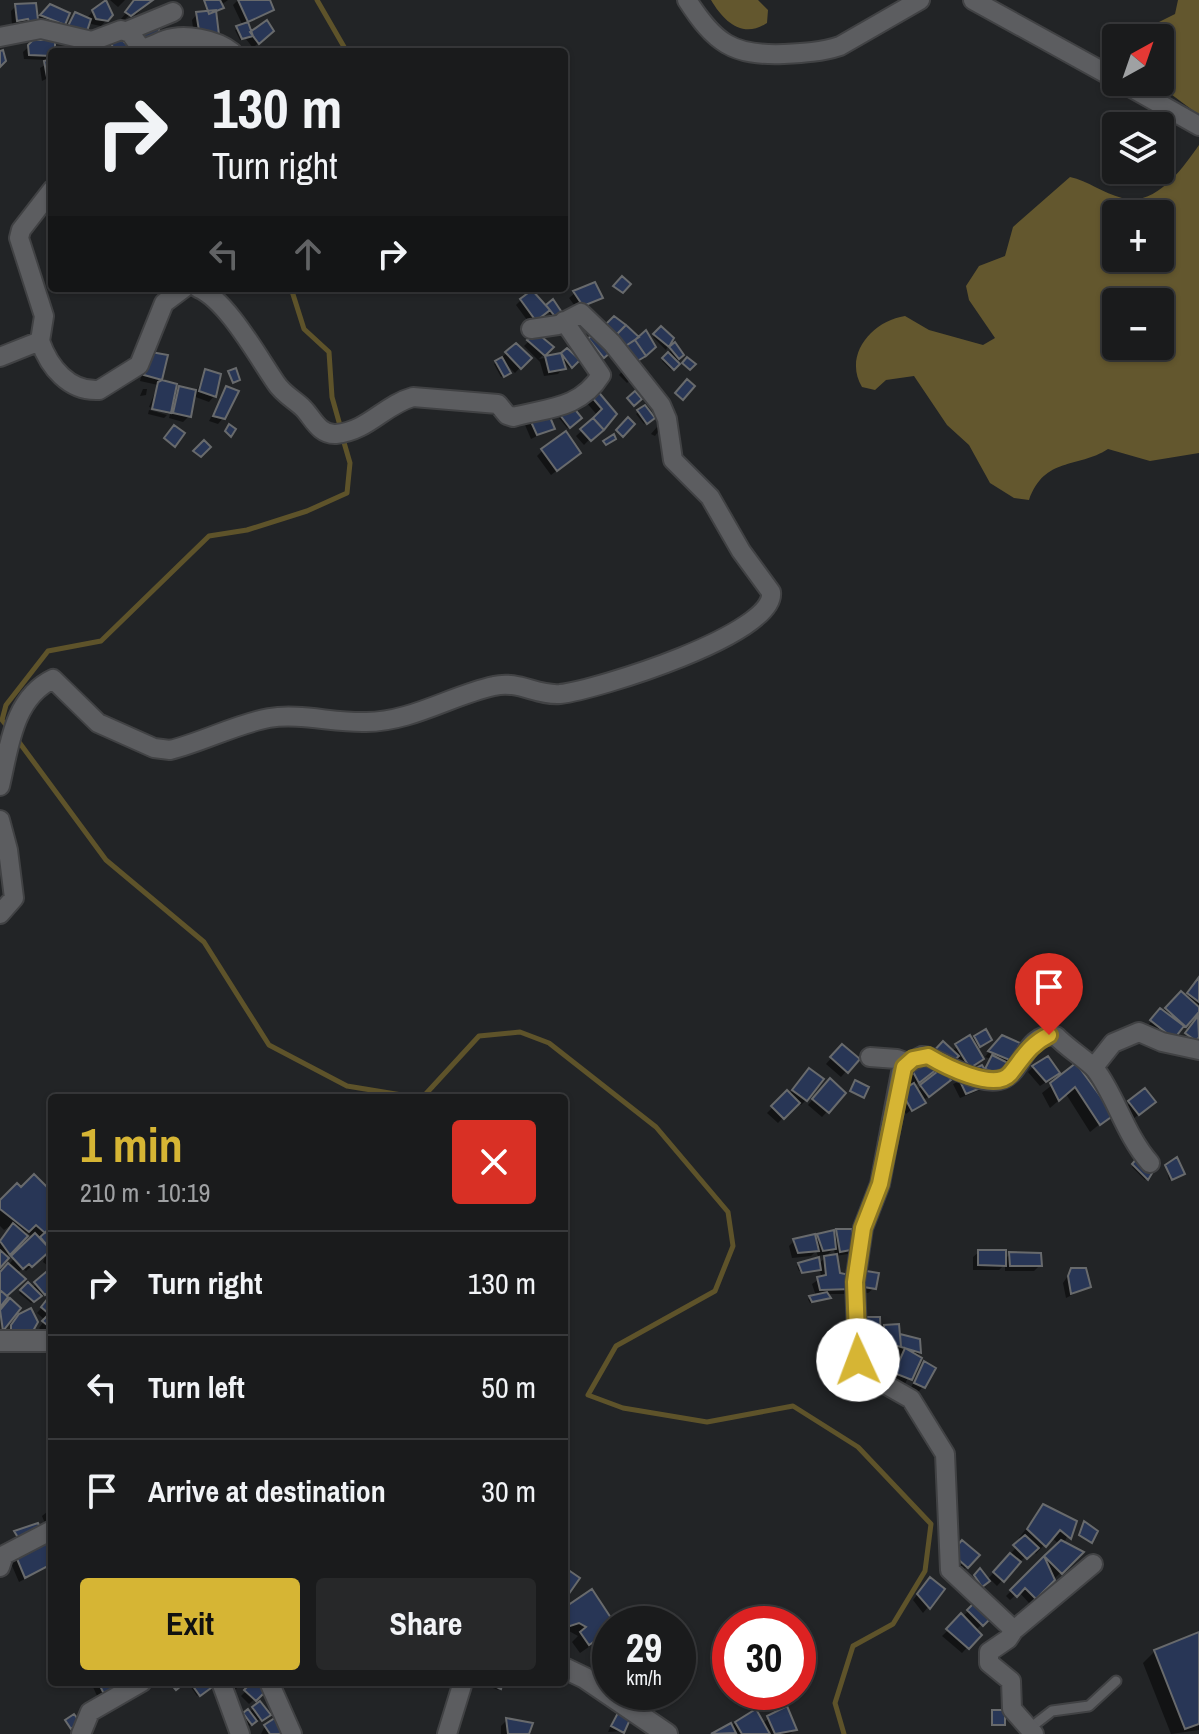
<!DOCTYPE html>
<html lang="en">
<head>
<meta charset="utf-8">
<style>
  body { margin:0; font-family:"Archivo Narrow",sans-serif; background:#272829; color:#f1f3f6; height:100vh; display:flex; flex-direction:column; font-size:30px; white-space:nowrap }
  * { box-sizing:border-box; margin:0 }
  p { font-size:26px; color:#9fa1a3 }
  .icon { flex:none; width:44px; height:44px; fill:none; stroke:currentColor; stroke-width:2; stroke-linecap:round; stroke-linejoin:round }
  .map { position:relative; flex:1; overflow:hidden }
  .drawer { position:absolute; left:48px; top:1094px; width:520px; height:592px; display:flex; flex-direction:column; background:#1a1b1c; border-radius:8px; box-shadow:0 2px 6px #0004,0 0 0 2px #38393b }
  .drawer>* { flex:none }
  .guide { position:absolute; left:48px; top:48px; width:520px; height:244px; border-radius:8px; box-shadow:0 2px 6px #0004,0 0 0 2px #38393b; background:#1a1b1c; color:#f1f3f6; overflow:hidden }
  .needle { width:52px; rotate:40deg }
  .controls { position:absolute; left:1102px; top:24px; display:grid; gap:16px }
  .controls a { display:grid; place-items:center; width:72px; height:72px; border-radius:8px; background:#1a1b1c; box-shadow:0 2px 6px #0004,0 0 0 2px #38393b; font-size:40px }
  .speed { position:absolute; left:592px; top:1606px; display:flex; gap:16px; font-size:40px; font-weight:700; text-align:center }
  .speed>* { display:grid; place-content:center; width:104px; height:104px; border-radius:50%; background:#1a1b1c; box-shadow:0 2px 6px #0004,0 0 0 2px #38393b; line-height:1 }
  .speed small { font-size:20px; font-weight:400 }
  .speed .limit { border:12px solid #d22; background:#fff; color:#111 }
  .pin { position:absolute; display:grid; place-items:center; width:68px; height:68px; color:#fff; margin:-82px -34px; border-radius:50% 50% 50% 0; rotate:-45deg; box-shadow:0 0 8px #0007 }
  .pin .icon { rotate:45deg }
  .me { position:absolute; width:88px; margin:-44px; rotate:358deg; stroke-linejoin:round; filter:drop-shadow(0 0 6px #0008) }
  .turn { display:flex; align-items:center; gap:28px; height:168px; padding:0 32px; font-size:36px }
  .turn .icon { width:104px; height:104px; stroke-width:2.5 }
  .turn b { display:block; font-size:56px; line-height:68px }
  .lanes { display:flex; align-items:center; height:76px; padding:0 32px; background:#0003; justify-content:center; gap:40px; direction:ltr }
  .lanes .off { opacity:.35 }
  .round { display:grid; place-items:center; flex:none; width:84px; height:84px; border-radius:8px; background:#272829 }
  .head { display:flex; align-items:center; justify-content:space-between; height:136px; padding:0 32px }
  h1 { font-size:48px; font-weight:800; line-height:60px; color:#d6b534 }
  .action { display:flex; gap:16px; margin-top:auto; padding:16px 32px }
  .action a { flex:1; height:92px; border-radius:8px; background:#d6b534; color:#111; font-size:32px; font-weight:800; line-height:92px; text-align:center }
  .action a+a { background:#272829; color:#f1f3f6 }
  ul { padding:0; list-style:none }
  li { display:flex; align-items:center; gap:24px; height:104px; padding:0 32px; border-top:2px solid #38393b }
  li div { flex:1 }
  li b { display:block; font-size:30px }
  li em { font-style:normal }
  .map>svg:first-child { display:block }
  .forest { fill:#63572e; fill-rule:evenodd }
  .shadow { fill:#0007 }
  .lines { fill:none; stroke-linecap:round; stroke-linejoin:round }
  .stream { stroke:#5e532a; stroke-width:5 }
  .building { fill:#283656; stroke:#686a6c; stroke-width:2 }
  .lane-casing { stroke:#414244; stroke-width:13 }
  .street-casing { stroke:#414244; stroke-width:22 }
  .secondary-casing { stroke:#414244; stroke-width:24 }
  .lane { stroke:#5c5d60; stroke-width:9 }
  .street { stroke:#5c5d60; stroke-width:18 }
  .secondary { stroke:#5c5d60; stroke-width:20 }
  .route-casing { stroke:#8b7622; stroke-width:20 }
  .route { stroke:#d6b534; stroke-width:14 }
</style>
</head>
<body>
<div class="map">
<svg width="1199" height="1734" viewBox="0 0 1199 1734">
  <rect width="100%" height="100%" fill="#222426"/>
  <!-- forest -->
  <path class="forest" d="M711 0H758L768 10 767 23C743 39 724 22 711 0Z
    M1178 0H1199V115L1160 86 1162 73 1171 62 1160 49V38H1152L1151 26 1175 14Z
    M1199 145V453L1150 461 1108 449C1077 469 1045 456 1029 500L1014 498 990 483 969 445 947 425 914 376 886 380 875 390 862 387C843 355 872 321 905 316L929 330 983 345 995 338 969 300 966 286 979 266 1005 256 1013 227 1070 177C1088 181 1103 193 1122 198 1156 207 1182 169 1199 145ZM1116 214H1160V258H1116ZM1116 302H1160V346H1116Z"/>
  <!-- shadow -->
  <path class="shadow" d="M110 0H125L118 7Z
    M137 0H151L136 15 133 12 124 20 121 19Z
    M204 0H228L214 10 195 42 192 20 197 14 207 13Z
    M238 0H268L272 9 247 24 250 34 271 31 253 48 246 39 240 40 235 30 243 26 233 5Z
    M34 5 30 25H12L11 11 16 6Z
    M93 11 111 15 101 26 91 24 88 17Z
    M44 12 63 24 58 29 37 21Z
    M34 42 52 55 47 60 24 59 23 52Z
    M52 61V76L42 81 40 68Z
    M575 293 601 298 578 310 569 298Z
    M521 300 545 308 552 302 561 314 554 320 547 310 530 324 516 305Z
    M614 318 623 325 618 331 620 333 626 328 639 340 645 333 654 347 626 369 635 375 627 383 619 375 627 366 610 344 613 340 603 330Z
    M661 329 671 338 666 350 653 337Z
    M589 339 608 352 601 358Z
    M529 341 551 347 539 359 562 355 567 350 577 360 569 368 561 357 563 368 558 374 544 376 540 362 524 346Z
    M516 345 529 358 515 373 504 362 506 375 501 377 494 364Z
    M675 345 682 355 671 370 662 361Z
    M146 360 160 379 156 383 175 385 173 395 180 388 196 392 206 371 214 396 209 402 193 396 189 416 183 422 169 418 171 411 168 414 149 407 158 385 140 381Z
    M143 389H147L146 395 140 396Z
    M227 389 223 418 218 424 209 421Z
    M596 392 614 414 584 445 576 436 598 416 586 402Z
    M644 408 652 418 644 424 636 414Z
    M149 410 167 415 164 418 148 414Z
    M573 410 579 418 567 428 559 418Z
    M528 415 553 428 531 439 523 420Z
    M657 427 660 429 655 436 651 434Z
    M542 451 573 458 551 475 537 456Z
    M1199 980V1012L1172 1038 1146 1027 1181 994 1185 997Z
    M985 1031 990 1039 975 1049 982 1059 964 1072 955 1058 942 1070 930 1060 928 1062 934 1069 914 1086 916 1091 942 1071 949 1080 906 1114 897 1098 913 1086 908 1077 943 1044 951 1051Z
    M996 1043 1010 1060 985 1088 960 1098 953 1084 983 1071 991 1059 985 1057Z
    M842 1046 857 1059 841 1077 826 1064Z
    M1076 1066 1112 1114 1090 1132 1066 1094 1050 1108 1042 1093Z
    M1033 1067 1052 1078 1040 1086 1028 1072Z
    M804 1076 806 1100 801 1105 797 1103 778 1123 767 1113 787 1093 789 1095Z
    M824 1086 844 1093 822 1117 808 1105Z
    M1130 1103 1148 1107 1133 1119 1124 1108Z
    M1139 1159 1152 1171 1145 1180 1132 1167Z
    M1166 1166 1180 1175 1169 1180Z
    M21 1190 52 1192V1223L43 1232 46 1235 52 1229V1269L43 1262 48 1250 26 1271 23 1268 17 1273 23 1279 0 1305V1274L33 1238 27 1232 0 1264V1242L14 1223 4 1230 0 1226V1203Z
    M837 1231 853 1248 848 1254 835 1256 834 1248 828 1254 818 1256 816 1251 811 1256 792 1258 789 1246 794 1241 814 1240Z
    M979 1252 1004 1260 1010 1254 1040 1265 1034 1271H1005V1264L999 1270H973V1257Z
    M825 1258 850 1288 844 1294H826L827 1299 810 1303 808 1299 816 1296 812 1284 821 1278 820 1268 799 1271 797 1266 818 1264Z
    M52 1270V1291L31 1303 19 1293 28 1285 32 1288Z
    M1072 1270 1088 1287 1066 1298 1063 1283Z
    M861 1272 874 1288 868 1293 853 1291Z
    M52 1296V1334L49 1337 39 1328 45 1320 37 1313Z
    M884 1327 898 1335 918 1340 919 1353 905 1384 890 1378 901 1354 892 1352 882 1374 866 1370 868 1355 873 1350 880 1351V1343L874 1349H856Z
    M925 1363 923 1387 918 1392 910 1389Z
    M1043 1507 1074 1522 1064 1543 1081 1553 1029 1603 1019 1592 1010 1600 1006 1596 1059 1544 1051 1537 1036 1554 1033 1551 1019 1562 997 1586 990 1579 979 1588 973 1579 980 1571 987 1580 1022 1541 1019 1538Z
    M52 1508V1525L47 1528 42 1516Z
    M52 1553V1565L19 1582 10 1561 16 1556Z
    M977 1555 962 1572 947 1559Z
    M925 1585 943 1589 923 1613 913 1600Z
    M591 1592 613 1624 606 1635 580 1653 572 1642 578 1636 569 1631 564 1633V1610Z
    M978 1602 991 1615 975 1631 979 1635 962 1653 942 1636Z
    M1199 1634V1730L1171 1734 1143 1663 1155 1651Z
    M98 1682H131L98 1698 93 1687Z
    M194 1682H205L209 1688 197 1696 190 1686Z
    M224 1682H243L233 1692Z
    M255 1682 266 1688 249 1704 241 1696Z
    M276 1682H291L292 1684 277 1688Z
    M486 1682H501L498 1690 485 1685Z
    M260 1704 268 1714 249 1726 243 1716Z
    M621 1712 622 1731 608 1732 615 1717Z
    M769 1718 795 1729 790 1734H715L736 1723 762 1724Z
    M507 1720 527 1734H501V1726Z
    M265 1726 287 1734H261Z"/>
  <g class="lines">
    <!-- stream -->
    <path class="stream" d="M317 0 347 52
      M291 288 304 329 329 352 332 397 341 429
      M10 730 2 720 6 705 48 651 101 641 209 536 247 530 307 511 347 493 350 463 343 439
      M16 738 106 860 204 942 269 1045 347 1086 420 1098
      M422 1098 479 1036 520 1032 549 1043 656 1127 728 1212 733 1246 715 1291 616 1346 588 1395 623 1408 707 1422 793 1406 858 1447 931 1524 925 1571 893 1624 853 1646 835 1703 844 1734"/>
  </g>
  <!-- building -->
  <path class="building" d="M106 0 113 15 108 21 96 19 92 10Z
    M134 0H153L131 16 125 12Z
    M204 0H220L224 8 209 14Z
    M238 0H270L274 10 248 22Z
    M36 3 38 20 30 24 28 19 17 21 15 4Z
    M50 4 70 13 65 25 40 15Z
    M216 10 219 35 200 37 196 12Z
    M75 12 91 19 85 37 67 28Z
    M267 20 274 31 259 44 250 32Z
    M155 22 161 34 141 42 135 32Z
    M248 22 253 36 242 39 236 26Z
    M120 37 133 52H116L111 44Z
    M33 40H55V52L52 56 29 55 28 45Z
    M3 50 6 61 0 67V51Z
    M52 59V75L47 77 44 61Z
    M622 276 631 284 623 293 613 286Z
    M595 282 603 298 583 306 573 291Z
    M532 290 550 310 536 321 520 299Z
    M553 299 563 314 557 319 546 305Z
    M614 316 626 325 614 337 603 327Z
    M626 325 639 337 624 347 614 337Z
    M661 326 674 338 669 347 653 334Z
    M646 330 656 347 646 356 635 340Z
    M537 333 554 347 545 356 527 340Z
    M594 335 611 352 604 358 588 338Z
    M635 340 646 356 634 363 624 347Z
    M675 342 684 355 679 359 669 347Z
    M516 343 532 358 521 369 505 352Z
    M567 348 580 360 572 368 561 353Z
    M151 352 168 355 162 380 144 375Z
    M668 352 680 364 674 370 662 358Z
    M561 353 566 369 549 372 545 356Z
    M502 357 511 373 504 377 495 361Z
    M687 357 696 364 690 370 682 363Z
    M236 368 240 380 233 383 228 371Z
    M205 369 221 374 216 397 199 391Z
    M687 379 695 386 683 400 675 393Z
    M162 380 177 384 171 413 152 409 158 382Z
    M179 386 196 390 191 417 173 413Z
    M226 386 239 391 225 419 213 416Z
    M596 389 617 414 604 430 593 418 602 409 590 395Z
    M635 391 642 399 634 406 627 398Z
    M645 405 655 418 647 424 637 410Z
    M573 407 582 418 570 428 560 415Z
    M547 410 555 429 537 435 527 413Z
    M628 417 635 424 623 437 616 430Z
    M593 418 604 430 591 441 580 429Z
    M229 424 236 429 231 437 225 431Z
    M174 425 185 433 175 447 164 438Z
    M566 431 581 453 557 471 541 449Z
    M614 434 616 439 606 445 603 441Z
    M204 440 211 447 201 457 193 451Z
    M1199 977V1002L1187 993Z
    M1181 991 1199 1007V1012L1186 1027 1165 1008Z
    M1160 1008 1184 1026 1174 1039 1150 1020Z
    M1198 1016 1199 1037 1196 1041 1185 1033Z
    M986 1029 992 1040 980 1047 974 1036Z
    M970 1035 984 1059 970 1068 955 1044Z
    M1002 1035 1020 1043 1012 1061 988 1051Z
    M943 1041 959 1056 948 1066 932 1053Z
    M842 1044 860 1059 848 1073 830 1057Z
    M992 1055 1008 1063 1003 1075 985 1069Z
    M1048 1056 1060 1073 1046 1082 1032 1066Z
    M926 1058 937 1069 919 1083 912 1070Z
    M1076 1063 1114 1115 1100 1125 1075 1087 1059 1101 1050 1083Z
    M982 1065 993 1083 966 1094 958 1077Z
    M809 1068 824 1079 807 1101 792 1090Z
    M942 1068 951 1080 929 1097 920 1085Z
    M830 1078 846 1093 829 1113 812 1099Z
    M855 1080 869 1087 864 1098 850 1091Z
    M914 1083 926 1103 912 1111 901 1091Z
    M1145 1088 1156 1102 1139 1115 1128 1101Z
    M787 1090 800 1103 784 1119 771 1106Z
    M1139 1156 1154 1170 1148 1180 1132 1164Z
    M1177 1157 1185 1174 1172 1180 1165 1165Z
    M34 1174 52 1192V1226L45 1233 36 1225 29 1232 0 1209V1200L17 1183 21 1187Z
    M13 1223 28 1236 10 1255 0 1241Z
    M52 1226V1260L47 1256 51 1250 40 1237Z
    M836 1229H852L856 1249 840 1252Z
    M834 1230 836 1249 823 1251 817 1234Z
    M35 1233 51 1250 32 1267 29 1264 23 1269 11 1256Z
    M815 1234 819 1251 798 1253 793 1239Z
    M0 1250 9 1258 0 1268Z
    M978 1250H1006V1266L978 1265Z
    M1009 1252 1041 1253 1042 1266H1010Z
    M837 1254 840 1273 850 1275 852 1289 820 1290 817 1277 826 1275 824 1256Z
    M819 1257 821 1270 802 1273 798 1263Z
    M8 1263 26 1279 7 1296 0 1290V1272Z
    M52 1267V1289L45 1295 34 1282Z
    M1071 1268H1086L1091 1287 1071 1294 1068 1276Z
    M860 1270 879 1273 876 1289 857 1286Z
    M28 1282 42 1296 34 1302 20 1290Z
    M0 1290 8 1297 0 1307Z
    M827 1292 831 1298 812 1302 809 1296Z
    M52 1293V1329L42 1321 49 1314 41 1307Z
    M10 1298 21 1308 3 1331 0 1310Z
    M31 1308 38 1322 33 1331 11 1333V1325L19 1314Z
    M860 1317H880L881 1344 861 1345Z
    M899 1324 901 1347 885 1343 884 1325Z
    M900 1334 920 1339 921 1353 901 1347Z
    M873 1348 895 1351 889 1370 870 1364Z
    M905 1348 922 1358 912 1380 894 1373Z
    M924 1361 936 1368 925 1388 914 1383Z
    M1043 1504 1077 1521 1071 1539 1060 1530 1046 1547 1027 1529Z
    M1084 1521 1098 1531 1092 1543 1079 1535Z
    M38 1523 43 1533 22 1544 14 1531Z
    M1025 1535 1039 1548 1027 1559 1013 1545Z
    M962 1540 980 1555 968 1568 951 1553Z
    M1061 1540 1084 1552 1062 1574 1044 1556Z
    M45 1541 52 1550V1564L25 1578 15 1554Z
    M1010 1553 1021 1562 1004 1582 993 1572Z
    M1044 1556 1055 1580 1036 1599 1025 1588 1017 1597 1010 1590Z
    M564 1567 580 1578 566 1598 564 1596Z
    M980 1568 990 1581 982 1587 974 1575Z
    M930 1577 945 1589 930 1609 917 1594Z
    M592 1589 615 1624H610V1631L589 1645 580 1632 586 1627 579 1623 567 1627 564 1608Z
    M978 1599 994 1615 983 1626 967 1610Z
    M961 1613 982 1635 969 1649 946 1629Z
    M1199 1632V1724L1185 1729 1154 1650Z
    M98 1682H129L104 1694Z
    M169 1682H186L176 1690Z
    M190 1682H207L211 1688 200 1696Z
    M252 1682H263L269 1688 256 1701 244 1690Z
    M486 1682H503L501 1689Z
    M260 1701 271 1715 262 1721 252 1707Z
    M787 1706 797 1730 775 1734 767 1716Z
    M248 1709 257 1721 252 1725 243 1713Z
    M620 1709 632 1715 624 1733 611 1726Z
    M756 1709 770 1734H742L735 1722Z
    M992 1710H1005V1725H992Z
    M74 1714 80 1722 71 1729 65 1720Z
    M278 1716 289 1734H270L264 1725Z
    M506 1718 533 1723 529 1734H508Z
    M731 1723 736 1733 711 1734Z"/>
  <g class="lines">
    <!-- lane casing -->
    <g class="lane-casing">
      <path id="lane" d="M1030 1728 1052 1711 1089 1706 1116 1681"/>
    </g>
    <!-- street casing -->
    <g class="street-casing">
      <path id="street" d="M687 0C715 43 732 56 784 54 803 53 822 52 840 46L920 0
        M973 0 1116 79
        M127 31 173 12
        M0 37 41 29 92 41 121 30 130 33 141 48C150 48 156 43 165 40 184 33 216 39 232 52
        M1121 82 1199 126
        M198 288C227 300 258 357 276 383 283 394 295 400 303 408 313 418 319 435 336 434 368 431 384 405 413 397L498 404 507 415 513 417C547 408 580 409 601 375L564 321
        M40 341 44 316 19 238 21 230 52 190
        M0 357 40 341C49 367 69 392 99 390L139 365 164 303 184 288
        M0 786C9 748 13 698 53 679L98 723 154 748 170 750C203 742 236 724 269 718 300 713 334 723 366 722 411 722 452 695 494 686 518 680 537 696 560 694 596 690 777 634 771 592L741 551 710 497 673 460 667 419 661 405 612 343 581 313 558 325 531 329
        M0 820 8 850 14 898 0 914
        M870 1057 897 1059 908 1063
        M1094 1067 1113 1043 1139 1032 1162 1042 1199 1050
        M0 1567 4 1555 52 1530
        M1014 1630 1093 1564
        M221 1682 240 1734
        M269 1682 292 1734
        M81 1734 90 1712 142 1682
        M447 1734 463 1682
        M1034 1734 1012 1709 1011 1681 989 1663V1652L1008 1639 1014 1630 950 1570 945 1454 911 1399 874 1378 858 1360 855 1282 863 1228 880 1184 901 1072 908 1063 922 1056C937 1055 980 1091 1005 1078 1023 1069 1027 1031 1056 1036 1066 1047 1088 1061 1095 1069 1116 1096 1124 1133 1150 1163"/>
    </g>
    <!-- secondary casing -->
    <g class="secondary-casing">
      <path id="secondary" d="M0 1341H52
        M564 1668 585 1678 667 1734"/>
    </g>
    <!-- lane -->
    <use href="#lane" class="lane"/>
    <!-- street -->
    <use href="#street" class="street"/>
    <!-- secondary -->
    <use href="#secondary" class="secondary"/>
  </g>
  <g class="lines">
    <!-- route casing -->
    <g class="route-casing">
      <path id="route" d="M858 1360 855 1282 863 1228 880 1184 904 1067 913 1059 928 1056C943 1065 994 1092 1010 1074 1023 1058 1029 1045 1049 1035"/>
    </g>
    <!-- route -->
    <use href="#route" class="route"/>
  </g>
</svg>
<div class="controls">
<a><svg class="needle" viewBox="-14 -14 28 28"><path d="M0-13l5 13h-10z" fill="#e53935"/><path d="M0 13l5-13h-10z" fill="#9fa1a3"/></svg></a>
<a><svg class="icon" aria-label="layers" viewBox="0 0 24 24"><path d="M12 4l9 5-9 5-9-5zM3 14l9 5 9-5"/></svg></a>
<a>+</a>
<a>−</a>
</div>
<div class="speed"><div>29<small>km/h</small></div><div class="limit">30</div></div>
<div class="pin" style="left:1049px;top:1035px;background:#d93025"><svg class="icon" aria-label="arrive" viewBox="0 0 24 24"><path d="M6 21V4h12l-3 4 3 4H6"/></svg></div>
<svg class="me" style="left:858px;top:1360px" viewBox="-20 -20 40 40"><circle r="19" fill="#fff"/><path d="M0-13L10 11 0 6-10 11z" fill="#d6b534"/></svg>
<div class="guide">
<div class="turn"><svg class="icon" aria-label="right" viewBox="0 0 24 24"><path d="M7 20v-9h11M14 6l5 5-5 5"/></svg><div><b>130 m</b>Turn right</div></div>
<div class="lanes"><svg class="icon off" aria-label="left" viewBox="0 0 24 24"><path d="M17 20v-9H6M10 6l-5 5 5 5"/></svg><svg class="icon off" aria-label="ahead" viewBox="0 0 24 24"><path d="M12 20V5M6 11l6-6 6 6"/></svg><svg class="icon" aria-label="right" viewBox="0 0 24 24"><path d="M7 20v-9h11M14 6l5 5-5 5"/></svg></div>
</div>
<section class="drawer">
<div class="head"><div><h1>1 min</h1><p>210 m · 10:19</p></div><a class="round" style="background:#d93025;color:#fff"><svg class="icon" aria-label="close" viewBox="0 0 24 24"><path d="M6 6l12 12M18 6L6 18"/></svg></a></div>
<ul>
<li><svg class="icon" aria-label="right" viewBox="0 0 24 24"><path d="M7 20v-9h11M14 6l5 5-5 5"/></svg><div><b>Turn right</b></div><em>130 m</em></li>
<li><svg class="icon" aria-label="left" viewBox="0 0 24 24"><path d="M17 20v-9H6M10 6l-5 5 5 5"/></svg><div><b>Turn left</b></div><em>50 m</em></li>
<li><svg class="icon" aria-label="arrive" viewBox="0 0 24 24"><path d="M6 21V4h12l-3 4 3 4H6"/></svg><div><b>Arrive at destination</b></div><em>30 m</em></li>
</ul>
<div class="action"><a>Exit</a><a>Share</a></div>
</section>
</div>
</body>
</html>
